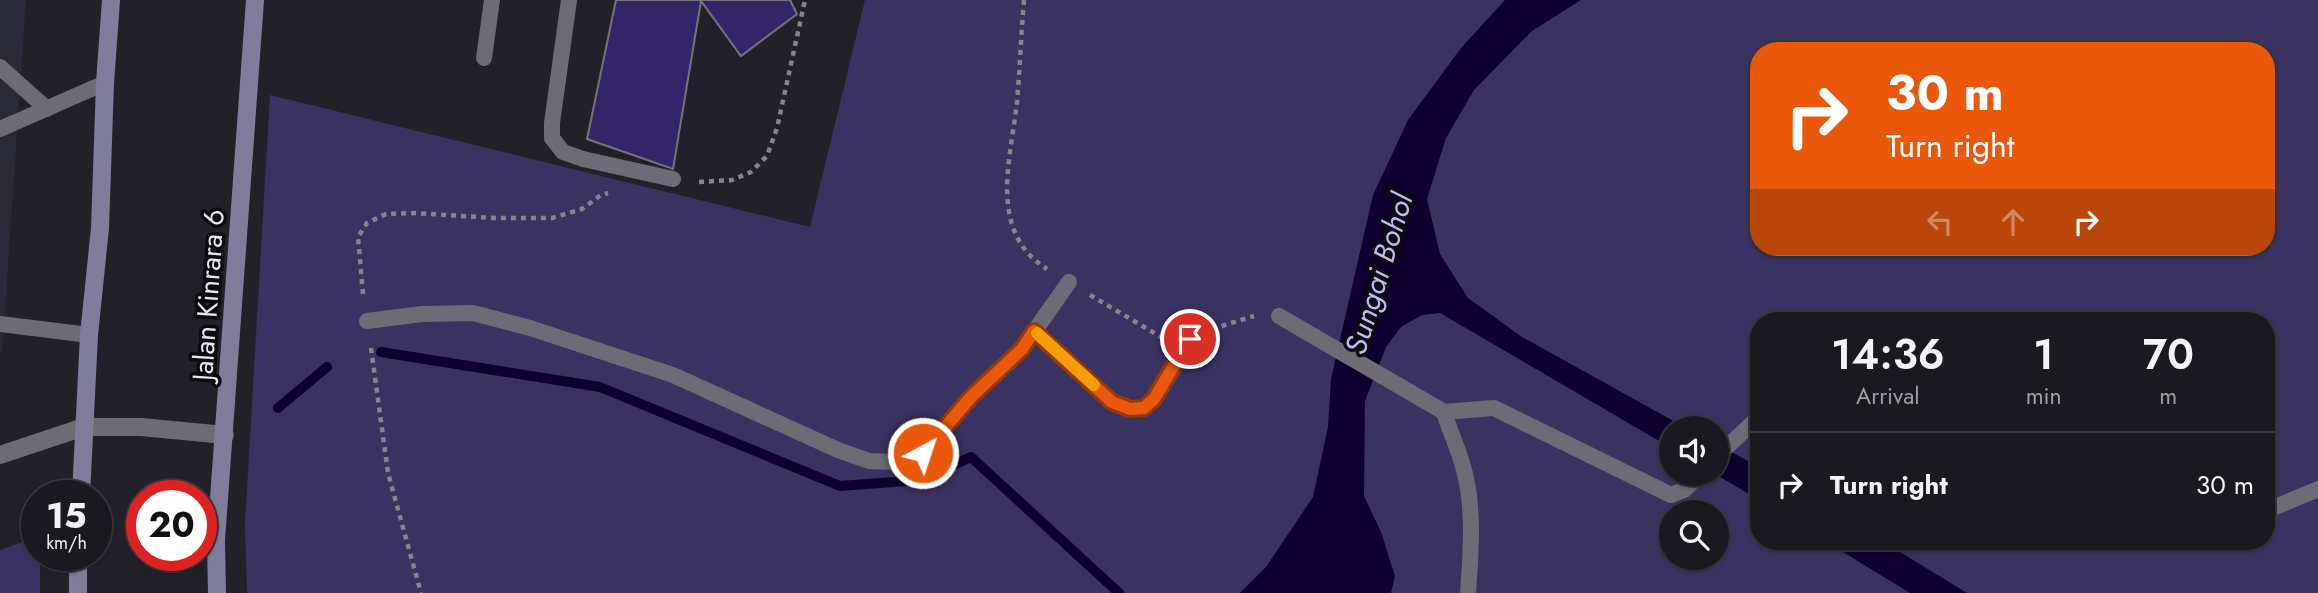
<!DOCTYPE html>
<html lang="en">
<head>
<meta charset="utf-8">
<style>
  body { margin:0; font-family:Jost,sans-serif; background:#232229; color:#f1f3f6; height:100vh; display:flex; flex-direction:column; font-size:26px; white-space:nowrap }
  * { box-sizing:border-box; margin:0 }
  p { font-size:23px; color:#9fa0a5 }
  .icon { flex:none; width:38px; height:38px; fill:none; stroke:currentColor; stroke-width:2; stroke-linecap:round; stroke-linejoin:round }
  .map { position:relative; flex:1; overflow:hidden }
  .side { position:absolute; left:1750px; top:312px; width:525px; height:238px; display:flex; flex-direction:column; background:#1a1920; border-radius:28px; box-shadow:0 2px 5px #0004,0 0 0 2px #38383e }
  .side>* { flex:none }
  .top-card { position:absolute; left:1750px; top:42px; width:525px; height:214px; border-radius:28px; box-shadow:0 2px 5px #0004,0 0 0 2px #38383e; background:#ea580c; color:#fff; overflow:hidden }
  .fabs { position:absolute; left:1659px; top:416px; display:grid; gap:14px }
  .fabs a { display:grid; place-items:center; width:70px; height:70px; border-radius:50%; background:#1a1920; box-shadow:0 2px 5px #0004,0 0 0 2px #38383e; font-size:35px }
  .speed { position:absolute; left:21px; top:480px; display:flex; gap:14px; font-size:35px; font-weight:700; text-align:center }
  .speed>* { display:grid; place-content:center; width:91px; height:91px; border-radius:50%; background:#1a1920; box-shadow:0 2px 5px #0004,0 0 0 2px #38383e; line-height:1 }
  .speed small { font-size:18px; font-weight:400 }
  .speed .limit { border:10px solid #d22; background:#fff; color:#111 }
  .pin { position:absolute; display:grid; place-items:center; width:60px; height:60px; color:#fff; margin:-30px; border:4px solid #fff; border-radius:50%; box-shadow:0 2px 7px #0007 }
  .me { position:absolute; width:77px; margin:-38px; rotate:40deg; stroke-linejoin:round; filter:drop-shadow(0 0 5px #0008) }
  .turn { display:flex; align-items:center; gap:24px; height:147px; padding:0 21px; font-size:32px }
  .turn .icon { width:91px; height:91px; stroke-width:2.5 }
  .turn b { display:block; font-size:49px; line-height:60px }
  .lanes { display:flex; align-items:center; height:66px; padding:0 21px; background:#0003; justify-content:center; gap:35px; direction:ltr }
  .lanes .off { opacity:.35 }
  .eta { display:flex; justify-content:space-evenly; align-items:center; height:119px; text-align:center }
  .eta b { font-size:42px; font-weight:600; line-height:49px }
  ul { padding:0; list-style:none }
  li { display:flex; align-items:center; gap:21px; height:105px; padding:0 21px; border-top:2px solid #38383e }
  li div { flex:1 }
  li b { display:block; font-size:26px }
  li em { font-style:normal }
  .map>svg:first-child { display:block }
  .built { fill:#2a2937 }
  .green { fill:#3a3361; fill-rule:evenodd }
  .water { fill:#0e002e }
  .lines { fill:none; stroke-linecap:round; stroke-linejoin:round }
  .stream { stroke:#0e002e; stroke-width:10 }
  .building { fill:#332567; stroke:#74747e; stroke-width:2 }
  .path { stroke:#86858d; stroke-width:4.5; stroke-dasharray:5 5; stroke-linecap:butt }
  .lane { stroke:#6d6c76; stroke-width:16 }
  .street { stroke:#6d6c76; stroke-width:18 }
  .secondary { stroke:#807d9b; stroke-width:18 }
  .route-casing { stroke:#983908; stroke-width:18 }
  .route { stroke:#ea580c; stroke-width:12 }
  .slow { stroke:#f59e0b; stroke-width:12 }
  .labels { text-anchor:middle; stroke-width:7; stroke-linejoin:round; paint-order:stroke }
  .street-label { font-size:28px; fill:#e7e7ed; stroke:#0c0b0f }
  .water-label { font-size:30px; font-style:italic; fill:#beb9f5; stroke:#0c0b0f }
</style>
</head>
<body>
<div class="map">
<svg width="2318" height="593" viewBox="0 0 2318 593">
  <rect width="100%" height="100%" fill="#22212a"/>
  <!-- built -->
  <path class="built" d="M0 0H26L2 353H0Z"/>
  <!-- green -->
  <path class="green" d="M865 0H2318V593H247L245 524 270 95 810 227ZM1759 51H2266V247H1759ZM1759 320H2266V541H1759ZM1671 429H1717V474H1671ZM1671 513H1717V558H1671Z
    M37 537V555H40V593H0V550Z"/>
  <!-- water -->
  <path class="water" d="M1505 0H1581L1532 31 1474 90 1446 138 1427 199 1440 254 1468 298 1522 337 1688 429H1671V448L1440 313 1422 315 1401 327 1386 347 1365 401 1364 496 1381 532 1395 576 1391 593H1240L1266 567 1313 497 1328 427 1331 379 1373 195 1408 120 1461 48Z
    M1717 444 1759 467V500L1715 474Z
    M1825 541H1882L1967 593H1910Z"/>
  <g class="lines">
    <!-- stream -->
    <path class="stream" d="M381 352 600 387 840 486 920 480 971 457 1119 593
      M278 408 327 367"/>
  </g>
  <!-- building -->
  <path class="building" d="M616 0H790L797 14 741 56 701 1 673 169 587 139Z"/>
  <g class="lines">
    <!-- path -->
    <path class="path" d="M1024 0C1021 34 1020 68 1017 102 1011 158 987 232 1047 269
      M699 182 732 180 751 172 767 156 777 128 805 0
      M363 294 358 237 367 223 386 214 415 213 494 218H552L582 209 601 195 608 193
      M1090 295 1161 337
      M1212 329 1254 316
      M371 348 388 473 421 593"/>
    <!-- lane -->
    <path class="lane" d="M569 0 552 123V138L563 152 583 159 673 179
      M484 58 492 0
      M0 67 47 109
      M0 129 105 83
      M1279 316 1444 412 1494 408 1671 495 1684 490 1700 474
      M367 321 422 314 473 313 530 328 673 375 838 450 869 461 896 462 923 453 971 397 1022 349 1069 282
      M0 324 89 335
      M1034 331 1112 402 1130 409 1144 408 1154 399 1190 339
      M1444 412C1449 429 1457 446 1462 463 1475 505 1471 550 1468 593
      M1717 456 1759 417
      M2266 511 2318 489"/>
    <!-- street -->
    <path class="street" d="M0 455 84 427H141L225 435"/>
    <!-- secondary -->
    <path class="secondary" d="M81 495 89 335 100 228 105 83 111 0
      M78 593V555
      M217 593 216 540 255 0"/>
  </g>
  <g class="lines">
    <!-- route casing -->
    <g class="route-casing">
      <path id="route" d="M923 453 971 397 1022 349 1034 331 1112 402 1130 409 1144 408 1154 399 1190 339"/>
    </g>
    <!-- route -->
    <use href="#route" class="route"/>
    <!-- slow -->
    <path class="slow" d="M1037 333 1094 385"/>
  </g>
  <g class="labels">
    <!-- street labels -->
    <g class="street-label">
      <text transform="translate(208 295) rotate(-86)" y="10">Jalan Kinrara 6</text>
    </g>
    <!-- water labels -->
    <g class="water-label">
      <text transform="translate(1379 274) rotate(-73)" y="10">Sungai Bohol</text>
    </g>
  </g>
</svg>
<div class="fabs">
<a><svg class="icon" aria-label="sound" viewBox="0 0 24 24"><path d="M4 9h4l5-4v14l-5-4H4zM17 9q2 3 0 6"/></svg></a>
<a><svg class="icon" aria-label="search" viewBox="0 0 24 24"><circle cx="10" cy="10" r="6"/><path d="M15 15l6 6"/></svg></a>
</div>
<div class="speed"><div>15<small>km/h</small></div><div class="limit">20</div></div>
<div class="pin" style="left:1190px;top:339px;background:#d93025"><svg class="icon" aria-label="arrive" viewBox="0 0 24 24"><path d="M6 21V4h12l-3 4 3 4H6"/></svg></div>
<svg class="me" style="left:923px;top:453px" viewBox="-20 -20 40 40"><circle r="17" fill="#ea580c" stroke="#fff" stroke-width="3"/><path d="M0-11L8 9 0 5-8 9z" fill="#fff"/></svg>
<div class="top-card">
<div class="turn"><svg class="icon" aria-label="right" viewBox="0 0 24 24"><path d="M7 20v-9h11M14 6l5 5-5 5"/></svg><div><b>30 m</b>Turn right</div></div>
<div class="lanes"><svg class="icon off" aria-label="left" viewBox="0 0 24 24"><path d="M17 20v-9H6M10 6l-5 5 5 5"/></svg><svg class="icon off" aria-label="ahead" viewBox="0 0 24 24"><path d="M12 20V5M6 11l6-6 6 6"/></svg><svg class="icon" aria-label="right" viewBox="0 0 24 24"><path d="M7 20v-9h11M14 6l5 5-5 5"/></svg></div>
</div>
<section class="side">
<div class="eta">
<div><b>14:36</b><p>Arrival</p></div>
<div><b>1</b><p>min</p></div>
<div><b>70</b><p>m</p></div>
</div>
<ul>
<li><svg class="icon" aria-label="right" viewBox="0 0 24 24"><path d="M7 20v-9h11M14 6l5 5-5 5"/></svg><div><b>Turn right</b></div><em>30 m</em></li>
</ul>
</section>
</div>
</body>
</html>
